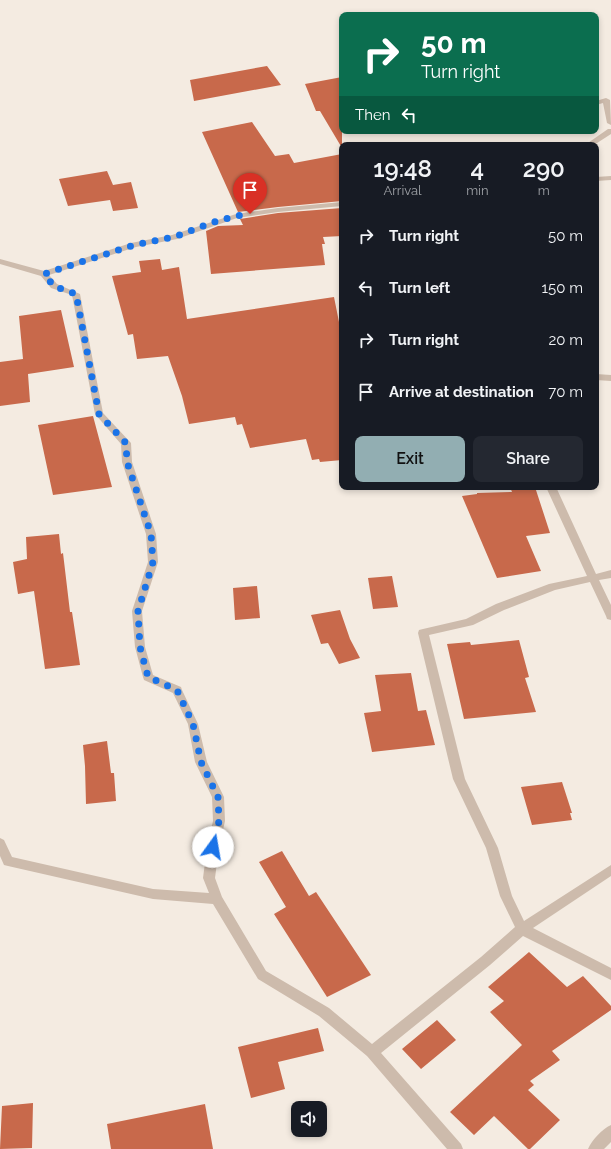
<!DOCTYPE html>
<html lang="en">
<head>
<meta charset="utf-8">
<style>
  body { margin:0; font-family:Raleway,sans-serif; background:#242831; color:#f1f3f6; height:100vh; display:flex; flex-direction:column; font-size:15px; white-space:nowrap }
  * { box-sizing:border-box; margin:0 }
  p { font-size:13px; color:#9ea1a6 }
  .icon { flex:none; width:22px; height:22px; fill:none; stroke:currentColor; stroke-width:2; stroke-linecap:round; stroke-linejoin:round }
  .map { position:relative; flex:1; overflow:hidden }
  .side { position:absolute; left:339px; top:142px; width:260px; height:348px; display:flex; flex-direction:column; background:#171b24; border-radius:8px; box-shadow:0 2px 6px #0003 }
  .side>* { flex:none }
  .hud { position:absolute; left:339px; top:12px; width:260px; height:122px; border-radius:8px; box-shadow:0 2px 6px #0003; background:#0b6e4f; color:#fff; overflow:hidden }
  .fabs { position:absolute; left:291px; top:1101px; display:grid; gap:8px }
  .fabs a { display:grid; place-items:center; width:36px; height:36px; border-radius:8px; background:#171b24; box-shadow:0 2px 6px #0003; font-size:20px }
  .pin { position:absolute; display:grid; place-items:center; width:34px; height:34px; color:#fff; margin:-41px -17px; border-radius:50% 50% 50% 0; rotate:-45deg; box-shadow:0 0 4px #0007 }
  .pin .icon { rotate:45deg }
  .me { position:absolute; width:44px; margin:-22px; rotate:13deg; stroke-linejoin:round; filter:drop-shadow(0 0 3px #0008) }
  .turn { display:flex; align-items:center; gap:14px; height:84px; padding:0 16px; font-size:18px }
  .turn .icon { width:52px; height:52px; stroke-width:2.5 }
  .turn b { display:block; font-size:28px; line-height:34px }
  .then { display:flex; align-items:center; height:38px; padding:0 16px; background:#0003; gap:8px; font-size:15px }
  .eta { display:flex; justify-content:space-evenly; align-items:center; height:68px; text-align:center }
  .eta b { font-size:24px; font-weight:600; line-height:28px }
  .button { display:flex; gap:8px; margin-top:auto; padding:8px 16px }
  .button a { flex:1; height:46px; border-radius:8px; background:#92aeb2; color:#111; font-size:16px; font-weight:600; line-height:46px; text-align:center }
  .button a+a { background:#242831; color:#f1f3f6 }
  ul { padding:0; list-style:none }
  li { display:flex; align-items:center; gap:12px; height:52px; padding:0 16px }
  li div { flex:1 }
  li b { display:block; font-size:15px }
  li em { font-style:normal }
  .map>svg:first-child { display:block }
  .building { fill:#c8694b }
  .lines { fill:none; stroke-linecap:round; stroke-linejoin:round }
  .minor { fill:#cdbbac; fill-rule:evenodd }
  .route { stroke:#1a73e8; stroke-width:7; stroke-dasharray:0 12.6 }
</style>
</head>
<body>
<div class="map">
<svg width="611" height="1149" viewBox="0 0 611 1149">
  <rect width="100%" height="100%" fill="#f4ebe1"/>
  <!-- building -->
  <path class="building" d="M267 66 281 85 194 101 190 80Z
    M342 77V148L320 111H316L305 84Z
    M252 122 275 156 289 154 294 163 342 154V201L278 207 238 212 202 132Z
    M107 171 113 185 131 182 138 208 113 211 110 200 68 206 59 179Z
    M342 208V236L323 237 325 244H322L325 265 211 274 206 231 218 226 243 225 240 219 278 213Z
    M160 259 162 270 179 267 187 319 334 297 342 337V460L320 462 319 459 312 460 306 439 250 448 242 424 237 425 235 417 189 424 182 396 168 356 137 359 133 334 128 335 112 276 141 272 139 261Z
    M61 310 74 367 28 374 30 402 0 406V362L23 359 19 316Z
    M93 416 112 487 53 495 38 425Z
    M510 487H535L550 533 526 536 541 571 497 578 462 496 477 494V493L512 492Z
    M59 534 61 554 63 553 70 612H72L80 665 45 669 34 591 18 594 13 562 27 559 26 537Z
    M392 576 398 607 373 609 368 578Z
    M257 586 260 618 235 620 233 588Z
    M340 610 350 639 360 658 339 664 328 643 321 644 311 615Z
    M519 640 529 677 525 678 536 712 464 719 447 644 470 642 471 645Z
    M411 673 418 711 426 710 435 745 372 752 364 713 381 711 375 675Z
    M107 741 111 773H114L116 801 86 804 85 766 83 745Z
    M562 782 572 813H570L572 820 532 825 521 787Z
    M282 851 309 896 316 892 371 975 327 997 274 914 286 907 259 862Z
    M529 952 567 987 583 976 611 1006V1010L552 1051 560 1060 530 1081 534 1085 528 1090 560 1120 530 1149H528L494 1116 474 1135 450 1112 522 1045 490 1012 504 1001 488 987Z
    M437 1020 456 1040 421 1069 402 1049Z
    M318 1028 324 1051 278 1062 285 1089 251 1098 238 1047Z
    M33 1103 32 1148 0 1149 2 1106Z
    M205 1104 213 1149H111L107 1124Z"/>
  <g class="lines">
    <!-- minor -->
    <path class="minor" d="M606 98 610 100 611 125 607 123 603 103 596 105V101Z
      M608 129H611V134L594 145H585Z
      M611 176V180L596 181V177Z
      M342 202V206L278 212 237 218 177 239 136 247 49 275 57 284 80 294 103 413 131 443 132 462 156 534 158 562 142 611 145 647 153 675 181 687 182 690 198 724 207 762 224 797 225 821 219 847 215 878 222 897 266 971 329 1008 372 1044 481 957 515 927 500 896 486 848 453 779 418 633 419 630 423 629 466 619 496 604 549 584 587 576 546 487H556L596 574 611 570V578L599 580 611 605V620L607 619 606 616 590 582 555 590 504 610 473 625 429 635 465 779 498 848 512 896 524 921 611 865V876L533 928 611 968V980L523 936 490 965 381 1053 461 1144 463 1149H447L367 1056 319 1016 258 979 213 904 153 899 8 866 4 865 0 856V838L4 840 12 857 153 889 209 893 203 878 207 847 213 821 212 797 195 762 188 724 173 693 144 680 143 677 135 647 132 611 148 562 146 534 122 462 121 444 95 414 72 295 51 288 41 276 0 264V259L44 271 131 243 172 235 236 214 278 208Z
      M596 374 611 375V381L596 380Z
      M611 1125V1142L604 1149H588C592 1140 602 1129 611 1125Z"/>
  </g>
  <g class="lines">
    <!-- route -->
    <path class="route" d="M213 847 219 821 218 797 201 762 193 724 177 690 148 677 140 647 138 611 153 562 151 534 127 462 126 443 99 414 76 294 54 286 44 274 134 245 174 237 214 222 236 216 250 214"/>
  </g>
</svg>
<div class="fabs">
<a><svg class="icon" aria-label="sound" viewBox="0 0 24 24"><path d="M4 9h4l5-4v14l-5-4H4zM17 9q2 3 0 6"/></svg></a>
</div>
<div class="pin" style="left:250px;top:214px;background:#d93025"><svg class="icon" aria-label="arrive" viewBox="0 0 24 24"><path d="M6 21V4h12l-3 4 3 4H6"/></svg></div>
<svg class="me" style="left:213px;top:847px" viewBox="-20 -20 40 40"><circle r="19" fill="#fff"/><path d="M0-13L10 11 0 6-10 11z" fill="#1a73e8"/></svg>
<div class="hud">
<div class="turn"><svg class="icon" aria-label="right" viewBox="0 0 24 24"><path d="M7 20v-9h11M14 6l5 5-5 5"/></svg><div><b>50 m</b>Turn right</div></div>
<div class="then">Then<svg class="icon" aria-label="left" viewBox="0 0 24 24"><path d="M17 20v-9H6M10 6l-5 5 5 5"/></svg></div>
</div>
<section class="side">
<div class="eta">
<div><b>19:48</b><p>Arrival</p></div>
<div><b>4</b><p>min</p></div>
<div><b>290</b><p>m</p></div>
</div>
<ul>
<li><svg class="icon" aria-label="right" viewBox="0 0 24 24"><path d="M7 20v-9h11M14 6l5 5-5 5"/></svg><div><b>Turn right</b></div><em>50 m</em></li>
<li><svg class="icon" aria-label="left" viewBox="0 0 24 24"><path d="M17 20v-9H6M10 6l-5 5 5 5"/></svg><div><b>Turn left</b></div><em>150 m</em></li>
<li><svg class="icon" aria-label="right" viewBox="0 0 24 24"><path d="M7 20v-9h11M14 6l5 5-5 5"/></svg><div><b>Turn right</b></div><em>20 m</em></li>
<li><svg class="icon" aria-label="arrive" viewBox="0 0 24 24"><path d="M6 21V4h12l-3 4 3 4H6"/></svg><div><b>Arrive at destination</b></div><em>70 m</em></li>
</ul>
<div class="button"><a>Exit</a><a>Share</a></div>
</section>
</div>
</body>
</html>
